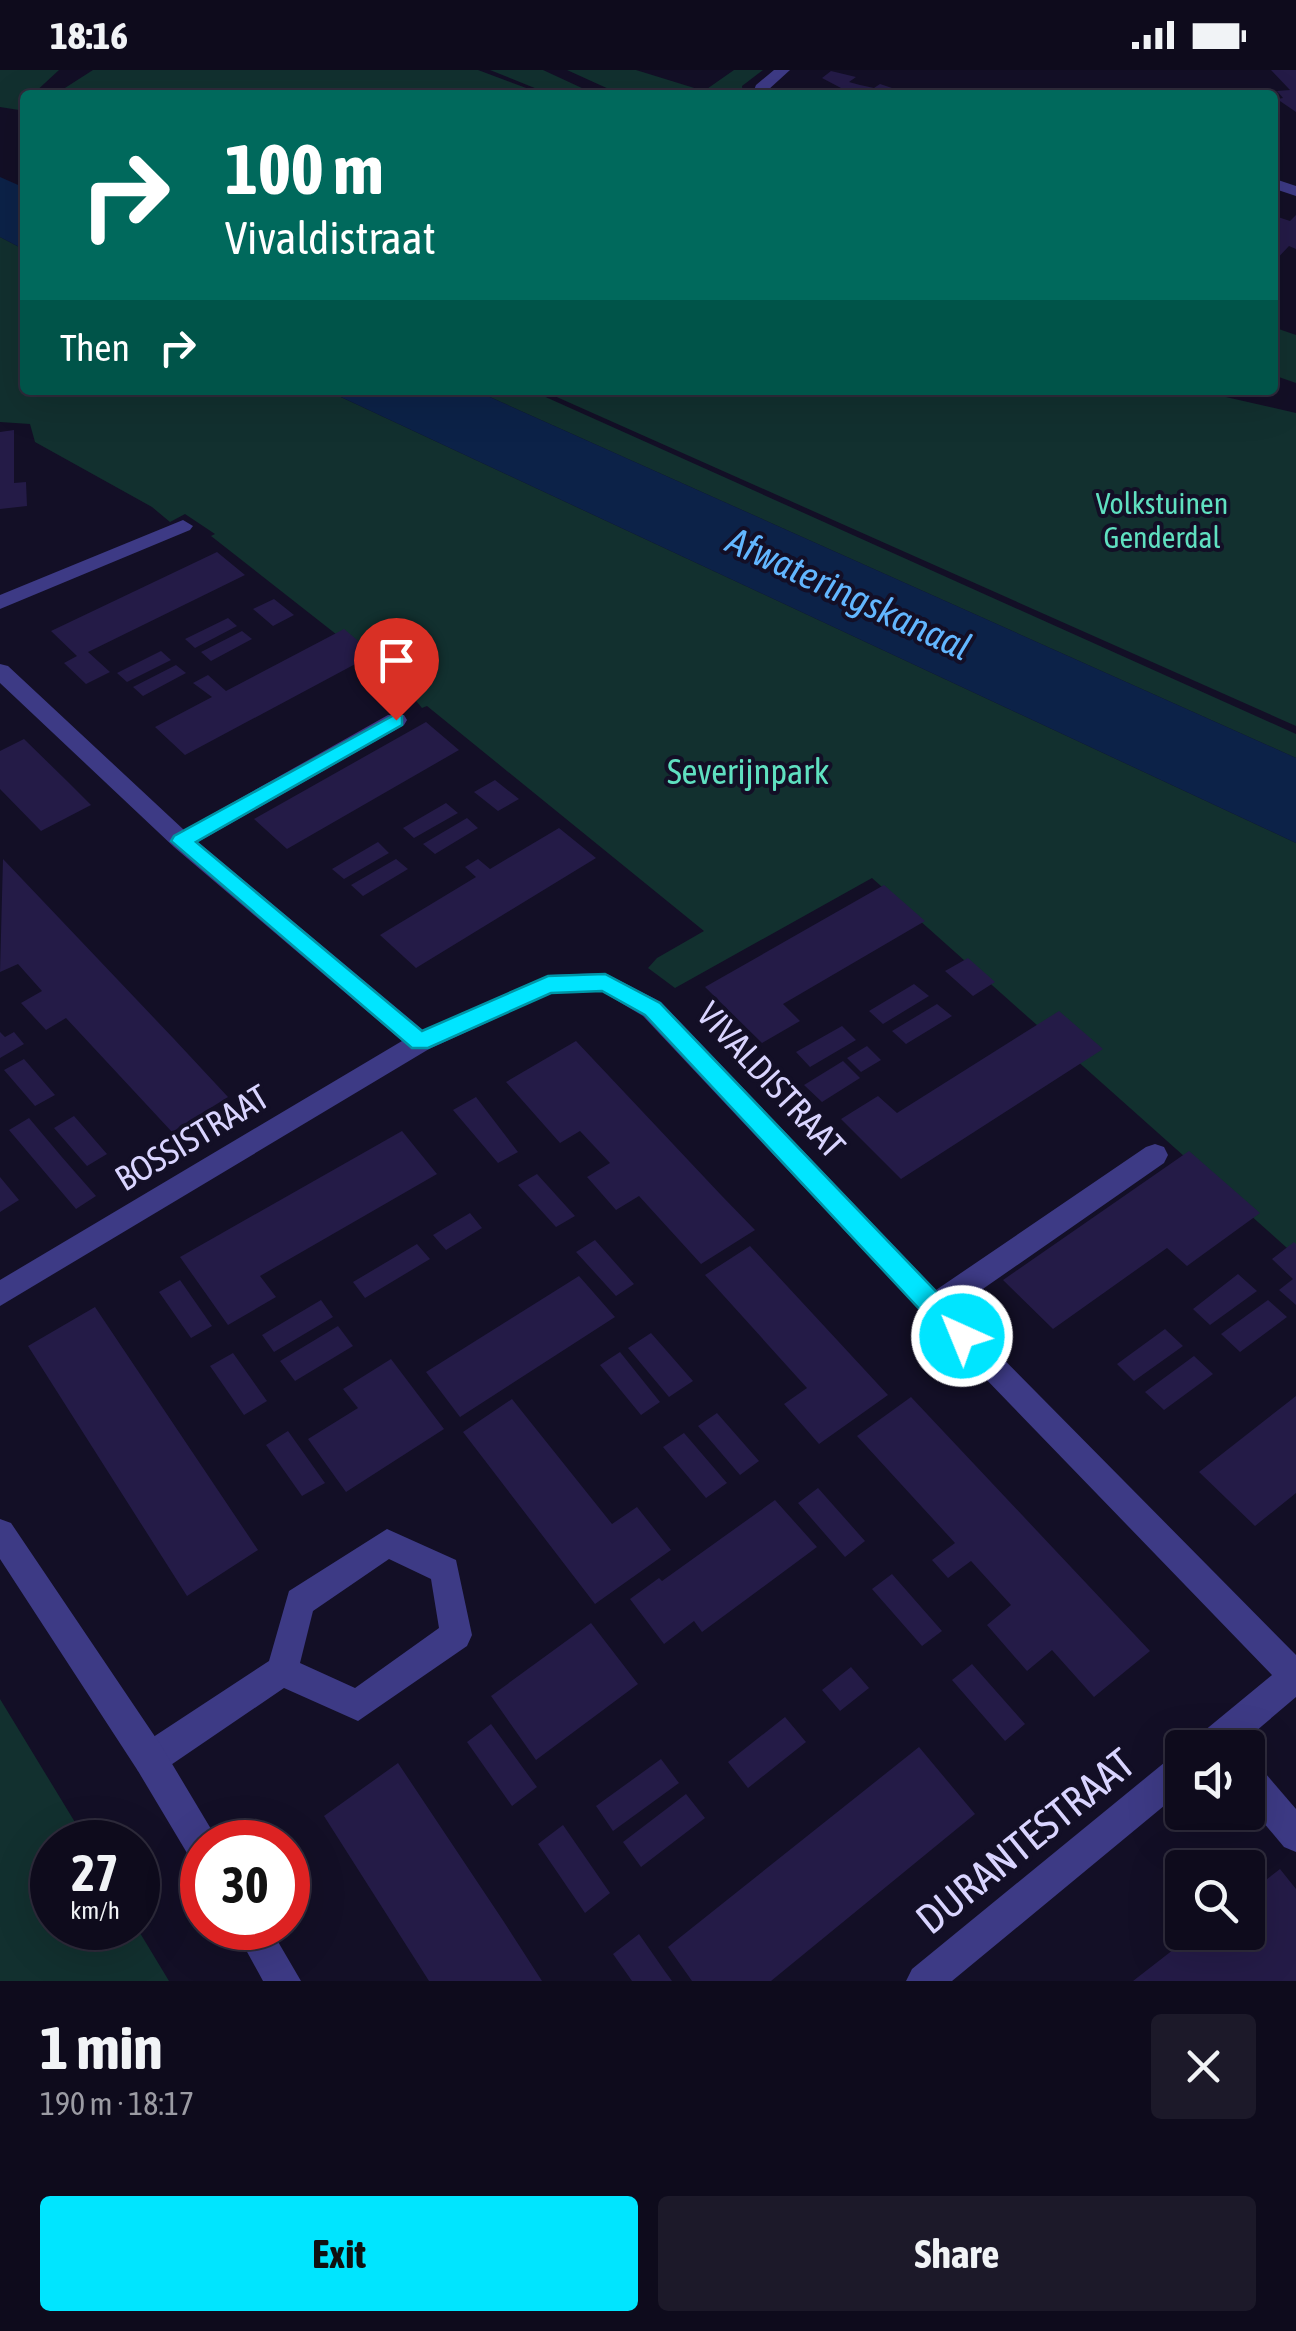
<!DOCTYPE html>
<html lang="en">
<head>
<meta charset="utf-8">
<style>
  body { margin:0; font-family:"Asap Condensed",sans-serif; background:#1c1929; color:#f1f3f6; height:100vh; display:flex; flex-direction:column; font-size:38px; white-space:nowrap }
  * { box-sizing:border-box; margin:0 }
  p { font-size:32px; color:#9b9ba3 }
  .icon { flex:none; width:55px; height:55px; fill:none; stroke:currentColor; stroke-width:2; stroke-linecap:round; stroke-linejoin:round }
  .map { position:relative; height:1911px; overflow:hidden }
  .details { display:flex; flex-direction:column; background:#0e0b1c; flex:1 }
  .details>* { flex:none }
  .banner { position:absolute; left:20px; top:20px; width:1258px; height:305px; border-radius:10px; box-shadow:0 10px 40px #0002,0 0 0 2px #2e2b3b; background:#00695c; color:#fff; overflow:hidden }
  .controls { position:absolute; left:1165px; top:1660px; display:grid; gap:20px }
  .controls a { display:grid; place-items:center; width:100px; height:100px; border-radius:10px; background:#0e0b1c; box-shadow:0 10px 40px #0002,0 0 0 2px #2e2b3b; font-size:50px }
  .speed { position:absolute; left:30px; top:1750px; display:flex; gap:20px; font-size:50px; font-weight:700; text-align:center }
  .speed>* { display:grid; place-content:center; width:130px; height:130px; border-radius:50%; background:#0e0b1c; box-shadow:0 10px 40px #0002,0 0 0 2px #2e2b3b; line-height:1 }
  .speed small { font-size:25px; font-weight:400 }
  .speed .limit { border:15px solid #d22; background:#fff; color:#111 }
  .pin { position:absolute; display:grid; place-items:center; width:85px; height:85px; color:#fff; margin:-102px -42px; border-radius:50% 50% 50% 0; rotate:-45deg; box-shadow:0 0 10px #0007 }
  .pin .icon { rotate:45deg }
  .me { position:absolute; width:110px; margin:-55px; rotate:316deg; stroke-linejoin:round; filter:drop-shadow(0 0 8px #0008) }
  .turn { display:flex; align-items:center; gap:35px; height:210px; padding:0 40px; font-size:45px }
  .turn .icon { width:130px; height:130px; stroke-width:2.5 }
  .turn b { display:block; font-size:70px; line-height:85px }
  .then { display:flex; align-items:center; height:95px; padding:0 40px; background:#0003; gap:20px; font-size:38px }
  .round { display:grid; place-items:center; flex:none; width:105px; height:105px; border-radius:10px; background:#1c1929 }
  .headline { display:flex; align-items:center; justify-content:space-between; height:170px; padding:0 40px }
  h1 { font-size:60px; font-weight:700; line-height:75px }
  .cta { display:flex; gap:20px; margin-top:auto; padding:20px 40px }
  .cta a { flex:1; height:115px; border-radius:10px; background:#00e5ff; color:#111; font-size:40px; font-weight:700; line-height:115px; text-align:center }
  .cta a+a { background:#1c1929; color:#f1f3f6 }
  .status { display:flex; justify-content:space-between; align-items:center; height:70px; padding:0 50px; background:#0e0b1c; direction:ltr }
  .status svg { height:28px; fill:currentColor }
  .map>svg:first-child { display:block }
  .green { fill:#12302f }
  .water { fill:#0c2248 }
  .building { fill:#241b47 }
  .lines { fill:none; stroke-linecap:round; stroke-linejoin:round }
  .service { fill:#3d3a85; fill-rule:evenodd }
  .minor { fill:#3d3a85; fill-rule:evenodd }
  .tertiary { fill:#3d3a85; fill-rule:evenodd }
  .route { fill:#00e5ff; stroke:#0095a6; stroke-width:2.5 }
  .labels { text-anchor:middle; stroke-width:8; stroke-linejoin:round; paint-order:stroke }
  .far-park-label { font-size:30px; fill:#5fe0c0; stroke:#130f26 }
  .park-label { font-size:35px; fill:#5fe0c0; stroke:#130f26 }
  .street-label { font-size:35px; fill:#d9d4ff; stroke:#130f26 }
  .water-label { font-size:38px; font-style:italic; fill:#62b6ff; stroke:#130f26 }
  .near-street-label { font-size:42px; fill:#d9d4ff; stroke:#130f26 }
</style>
</head>
<body>
<div class="status"><b>18:16</b><svg viewBox="0 0 49 12"><path d="M0 12V9h3v3zM5 12V6h3v6zM10 12V3h3v9zM15 12V0h3v12zM26 1h20v11H26zM47 4h2v5h-2z"/></svg></div>
<div class="map">
<svg width="1296" height="1911" viewBox="0 0 1296 1911">
  <rect width="100%" height="100%" fill="#130f26"/>
  <!-- green -->
  <path class="green" d="M0 0H59L32 25H25L19 40 0 37Z
    M93 0H478L545 25H54Z
    M490 0H543L597 25H552Z
    M567 0H636L704 21 734 0H763L742 16 743 25H622Z
    M0 167 25 180V320H326L1296 773V1186L872 808 675 918 648 898 657 888 704 861 427 636 422 638 406 619 211 466 215 464 185 444 170 452 152 437 35 372 30 354 0 352Z
    M1273 257 1296 265V313L1273 305Z
    M474 320H530L1296 664V688Z
    M541 320H1195L1296 343V656Z
    M0 1629 87 1772H52V1858H137L169 1911H0Z"/>
  <!-- water -->
  <path class="water" d="M0 107 25 118V180L0 167Z
    M326 320H474L1296 688V773Z"/>
  <!-- building -->
  <path class="building" d="M1271 0H1296V42L1277 29 1283 28 1277 21 1290 20Z
    M831 1 856 7 849 12 860 15 874 18 880 14 913 25H832L841 18 822 8Z
    M1272 145 1290 151 1296 145V179L1289 176 1272 194Z
    M14 360V413L26 412 27 436 0 439V362Z
    M217 482 245 505 88 582 110 602 86 614 64 593 77 586 51 561Z
    M274 529 294 545 273 556 253 539Z
    M228 548 237 556 195 578 185 569Z
    M344 559 374 584 185 685 155 657 212 627 193 613 208 605 226 621Z
    M242 561 252 569 211 591 201 582Z
    M161 581 171 590 127 612 117 603Z
    M176 595 186 603 143 626 133 617Z
    M426 652 459 680 287 779 254 749Z
    M24 669 68 712 91 735 41 761 0 719V681Z
    M495 710 519 729 498 741 474 722Z
    M446 733 458 743 414 768 403 758Z
    M467 748 478 758 435 784 423 774Z
    M559 758 596 788 416 898 380 865 476 807 465 797 478 789 490 799Z
    M378 772 389 783 344 809 332 799Z
    M3 789 174 969 228 1027 172 1062 66 948 46 960 21 933 42 921 18 894 0 902Z
    M396 789 408 799 363 826 351 815Z
    M884 815 925 851 783 934 800 951 762 973 705 917Z
    M968 888 995 912 973 926 945 901Z
    M914 914 929 926 883 954 869 941Z
    M937 934 952 946 906 974 892 961Z
    M1059 941 1103 979 901 1109 841 1049 878 1026 897 1043Z
    M842 956 856 970 810 997 796 982Z
    M0 962 5 967 14 962 24 974 0 988Z
    M576 971 721 1125 755 1160 701 1194 639 1126 616 1140 587 1107 610 1093 580 1061 560 1073 506 1012Z
    M867 976 881 990 861 1002 847 988Z
    M24 989 55 1025 35 1036 4 1000Z
    M843 991 860 1008 822 1032 804 1015Z
    M476 1027 518 1082 498 1093 453 1040Z
    M74 1046 107 1084 87 1096 54 1058Z
    M29 1048 61 1086 96 1126 76 1139 9 1060Z
    M402 1061 437 1104 260 1206 276 1227 228 1255 180 1187Z
    M1189 1081 1260 1143 1187 1196 1167 1178 1053 1259 1003 1210Z
    M537 1104 575 1146 556 1157 518 1115Z
    M0 1107 19 1130 0 1142Z
    M470 1143 482 1158 446 1180 433 1165Z
    M595 1170 634 1214 616 1226 576 1182Z
    M1294 1172 1296 1174V1235L1279 1220 1293 1209 1272 1189Z
    M417 1174 430 1189 365 1228 353 1212Z
    M750 1176 888 1325 819 1374 784 1334 807 1318 705 1205Z
    M1238 1204 1257 1221 1210 1255 1193 1239Z
    M579 1206 615 1247 460 1347 426 1302Z
    M180 1210 212 1256 191 1268 159 1222Z
    M321 1230 333 1247 274 1282 262 1265Z
    M1268 1230 1287 1247 1240 1282 1221 1264Z
    M95 1237 258 1480 187 1526 28 1276Z
    M338 1256 353 1276 295 1311 280 1291Z
    M1165 1259 1183 1276 1134 1311 1117 1294Z
    M651 1263 693 1311 669 1327 628 1278Z
    M620 1282 660 1332 641 1345 600 1295Z
    M233 1283 267 1331 244 1345 210 1296Z
    M1194 1286 1213 1304 1164 1340 1145 1322Z
    M391 1289 444 1359 346 1422 308 1369 358 1338 343 1319Z
    M1296 1326V1423L1255 1456 1199 1402Z
    M911 1327 1150 1581 1094 1627 1052 1580 1027 1601 987 1555 1011 1535 971 1491 948 1508 932 1490 955 1473 857 1366Z
    M512 1329 612 1454 637 1437 671 1480 595 1534 463 1362Z
    M717 1343 759 1391 740 1405 698 1356Z
    M288 1361 325 1413 302 1426 266 1375Z
    M684 1363 727 1413 706 1428 663 1377Z
    M818 1418 865 1471 845 1487 798 1433Z
    M775 1430 817 1477 702 1562 694 1551 664 1574 630 1529 659 1508 662 1511Z
    M892 1504 942 1561 922 1576 872 1519Z
    M591 1553 638 1614 536 1690 491 1626Z
    M972 1594 1025 1654 1005 1671 952 1610Z
    M851 1597 869 1618 840 1641 822 1620Z
    M785 1647 806 1672 748 1718 728 1692Z
    M491 1654 537 1717 512 1736 467 1672Z
    M919 1677 975 1744 771 1911H692L668 1877Z
    M661 1689 679 1713 613 1761 596 1736Z
    M398 1693 504 1852 542 1911H429L324 1746Z
    M686 1724 705 1748 641 1797 623 1772Z
    M563 1755 610 1823 585 1843 538 1774Z
    M1280 1799 1296 1819V1911H1133L1196 1862H1248V1824Z
    M639 1864 664 1900 672 1911H632L613 1884Z"/>
  <g class="lines">
    <!-- service -->
    <path class="service" d="M1248 1692 1260 1697 1296 1739V1782L1284 1777 1248 1734Z"/>
    <!-- minor -->
    <path class="minor" d="M774 0H790L768 20V25H752L756 15Z
      M1272 108 1296 116V126L1272 118Z
      M183 450 193 456 190 460 0 539V525Z
      M0 594 8 596 184 760 388 645H404L407 650 404 655 198 772 423 960 549 905 605 903 661 932 936 1220 1146 1077 1155 1074 1164 1077 1168 1085 1164 1093 954 1239 1296 1585V1627L1236 1678H1194L1198 1666 1272 1605 924 1245 643 946 601 921 552 923 429 979 0 1236V1210L402 971 174 777 0 613Z
      M387 1459 456 1490 472 1565 467 1576 358 1651 284 1618 162 1701 150 1705 138 1701 134 1689 138 1677 269 1591 289 1521ZM389 1489 431 1509 439 1558 355 1618 300 1593 313 1541Z
      M1182 1684V1721L952 1911H906L912 1899 1170 1688Z"/>
    <!-- tertiary -->
    <path class="tertiary" d="M0 1449 11 1453 162 1677 214 1764 217 1772H202V1793L190 1788 138 1701 0 1489Z
      M234 1858H270L301 1911H263Z"/>
  </g>
  <!-- route -->
  <path class="route" d="M396 644 402 646V655L196 772 422 961 548 906 605 904 660 933 971 1258 974 1266 971 1274 962 1277 952 1274 645 945 602 921 551 923 428 978H412L171 771 174 766Z"/>
  <g class="labels">
    <!-- far-park labels -->
    <g class="far-park-label">
      <text x="1162" y="444">Volkstuinen<tspan x="1162" dy="34">Genderdal</tspan></text>
    </g>
    <!-- park labels -->
    <g class="park-label">
      <text x="748" y="714">Severijnpark</text>
    </g>
    <!-- street labels -->
    <g class="street-label">
      <text transform="translate(771 1010) rotate(47)" y="12">VIVALDISTRAAT</text>
      <text transform="translate(192 1068) rotate(-31)" y="12">BOSSISTRAAT</text>
    </g>
    <!-- water labels -->
    <g class="water-label">
      <text transform="translate(849 524) rotate(25)" y="13">Afwateringskanaal</text>
    </g>
    <!-- near-street labels -->
    <g class="near-street-label">
      <text transform="translate(1025 1771) rotate(-39)" y="15">DURANTESTRAAT</text>
    </g>
  </g>
</svg>
<div class="controls">
<a><svg class="icon" aria-label="sound" viewBox="0 0 24 24"><path d="M4 9h4l5-4v14l-5-4H4zM17 9q2 3 0 6"/></svg></a>
<a><svg class="icon" aria-label="search" viewBox="0 0 24 24"><circle cx="10" cy="10" r="6"/><path d="M15 15l6 6"/></svg></a>
</div>
<div class="speed"><div>27<small>km/h</small></div><div class="limit">30</div></div>
<div class="pin" style="left:396px;top:650px;background:#d93025"><svg class="icon" aria-label="arrive" viewBox="0 0 24 24"><path d="M6 21V4h12l-3 4 3 4H6"/></svg></div>
<svg class="me" style="left:962px;top:1266px" viewBox="-20 -20 40 40"><circle r="17" fill="#00e5ff" stroke="#fff" stroke-width="3"/><path d="M0-11L8 9 0 5-8 9z" fill="#fff"/></svg>
<div class="banner">
<div class="turn"><svg class="icon" aria-label="right" viewBox="0 0 24 24"><path d="M7 20v-9h11M14 6l5 5-5 5"/></svg><div><b>100 m</b>Vivaldistraat</div></div>
<div class="then">Then<svg class="icon" aria-label="right" viewBox="0 0 24 24"><path d="M7 20v-9h11M14 6l5 5-5 5"/></svg></div>
</div>
</div>
<section class="details">
<div class="headline"><div><h1>1 min</h1><p>190 m · 18:17</p></div><a class="round"><svg class="icon" aria-label="close" viewBox="0 0 24 24"><path d="M6 6l12 12M18 6L6 18"/></svg></a></div>
<div class="cta"><a>Exit</a><a>Share</a></div>
</section>
</body>
</html>
